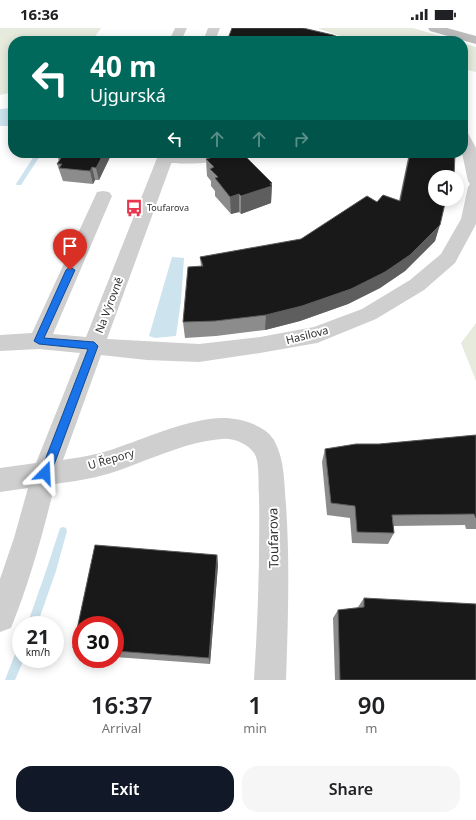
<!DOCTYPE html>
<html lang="en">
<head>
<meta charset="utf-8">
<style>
  body { margin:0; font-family:"Noto Sans",sans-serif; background:#f6f6f6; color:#202124; height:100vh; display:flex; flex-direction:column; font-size:15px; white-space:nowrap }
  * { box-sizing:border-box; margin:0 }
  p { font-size:13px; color:#757577 }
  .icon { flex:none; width:22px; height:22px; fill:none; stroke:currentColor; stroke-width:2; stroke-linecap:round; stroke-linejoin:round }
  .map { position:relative; height:652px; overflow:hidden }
  .details { display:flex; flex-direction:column; background:#fff; flex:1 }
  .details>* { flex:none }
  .top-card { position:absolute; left:8px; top:8px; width:460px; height:122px; border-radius:16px; box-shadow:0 2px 10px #0003; background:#00695c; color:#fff; overflow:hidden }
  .fabs { position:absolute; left:428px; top:142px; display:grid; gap:8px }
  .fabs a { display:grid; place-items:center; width:36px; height:36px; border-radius:50%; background:#fff; box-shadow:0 2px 10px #0003; font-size:20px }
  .speed { position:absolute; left:12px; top:588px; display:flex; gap:8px; font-size:20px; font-weight:700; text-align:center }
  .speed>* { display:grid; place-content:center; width:52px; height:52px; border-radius:50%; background:#fff; box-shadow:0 2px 10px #0003; line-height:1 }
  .speed small { font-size:10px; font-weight:400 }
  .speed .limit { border:6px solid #d22; background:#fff; color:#111 }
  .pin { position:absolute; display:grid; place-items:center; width:34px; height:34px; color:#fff; margin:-41px -17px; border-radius:50% 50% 50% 0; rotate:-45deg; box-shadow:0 0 4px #0007 }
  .pin .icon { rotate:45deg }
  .me { position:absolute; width:44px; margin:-22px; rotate:21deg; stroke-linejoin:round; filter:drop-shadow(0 0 3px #0008) }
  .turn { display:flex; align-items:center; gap:14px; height:84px; padding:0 16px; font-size:18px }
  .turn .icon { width:52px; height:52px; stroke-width:2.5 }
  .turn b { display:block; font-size:28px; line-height:34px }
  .lanes { display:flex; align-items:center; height:38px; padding:0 16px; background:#0003; justify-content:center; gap:20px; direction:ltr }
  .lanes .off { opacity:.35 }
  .eta { display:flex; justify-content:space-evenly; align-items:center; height:68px; text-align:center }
  .eta b { font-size:24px; font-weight:600; line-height:28px }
  .primary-button { display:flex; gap:8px; margin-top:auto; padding:8px 16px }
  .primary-button a { flex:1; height:46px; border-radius:16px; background:#111827; color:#fff; font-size:16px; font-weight:600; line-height:46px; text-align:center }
  .primary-button a+a { background:#f6f6f6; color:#202124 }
  .status { display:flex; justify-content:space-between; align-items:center; height:28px; padding:0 20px; background:#fff; direction:ltr }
  .status svg { height:11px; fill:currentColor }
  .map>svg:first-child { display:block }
  .green { fill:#e6ebde }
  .water { fill:#cde3ee }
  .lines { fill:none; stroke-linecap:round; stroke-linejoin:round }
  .stream { fill:#cde3ee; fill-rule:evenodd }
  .pedestrian { fill:#cfcfcf; fill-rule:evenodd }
  .minor { fill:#cfcfcf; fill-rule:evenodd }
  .secondary { fill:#bcbcbc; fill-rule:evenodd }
  .wall { fill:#8c8c8c }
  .shaded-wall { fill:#5e5e5e }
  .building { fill:#191919; stroke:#5e5e5e }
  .route { fill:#1a73e8; stroke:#114b97 }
  .labels { text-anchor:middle; stroke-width:4; stroke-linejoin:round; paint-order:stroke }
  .far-poi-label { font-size:9px; fill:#323232; stroke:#fff; text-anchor:start }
  .street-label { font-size:11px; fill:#323232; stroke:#fff }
  .near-street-label { font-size:13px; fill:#323232; stroke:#fff }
</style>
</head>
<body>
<div class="status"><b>16:36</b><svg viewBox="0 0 49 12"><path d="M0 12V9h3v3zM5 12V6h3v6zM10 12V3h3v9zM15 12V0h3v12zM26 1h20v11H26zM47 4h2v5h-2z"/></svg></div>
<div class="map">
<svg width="476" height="652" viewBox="0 0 476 652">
  <rect width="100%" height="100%" fill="#fff"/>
  <!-- green -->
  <path class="green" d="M0 0H101L92 13H13V64L0 67Z
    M317 0H413L457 13H355Z
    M463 15 476 19V44L463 41Z
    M476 295V353L461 315Z"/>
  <!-- water -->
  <path class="water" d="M13 80V98H0V81Z
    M172 229 184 230 181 273 176 308 155 310 149 308Z"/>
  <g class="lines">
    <!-- stream -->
    <path class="stream" d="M36 125H42L21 157H17L16 156Z
      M63 499 66 500 67 503 56 543 37 597H27L46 543 59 503 60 500Z
      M21 620V631H24L15 652H5L17 621Z"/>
    <!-- pedestrian -->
    <path class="pedestrian" d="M209 125H227C217 139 180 135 165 135L160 134 158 131 160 128 165 127Z"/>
    <!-- minor -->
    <path class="minor" d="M175 0H187L181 13H169Z
      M208 0H220L215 13H203Z
      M463 103 468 105 476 120V196L455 235 424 262 376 291 317 315 260 325 199 334 147 332 101 327 63 432C82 429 101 426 119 419 152 408 187 391 223 390 240 390 265 397 274 412 285 432 284 455 286 477 290 535 288 594 286 652H254C258 590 260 529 259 467 258 456 260 433 254 425 247 415 233 410 222 411 185 414 152 431 117 443 97 450 76 453 55 456 43 505 30 553 11 600L0 604V551L14 510 28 460 0 464V440L36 435 80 325 39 321 0 323V307L32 305 97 164 103 163 109 164 112 168 53 306 86 309 159 125H175L107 311 199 316 260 309 314 299 362 281 410 252 441 226 461 191 468 159 470 156 468 153 462 125Z"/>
    <!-- secondary -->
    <path class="secondary" d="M428 0H447L476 8V16L430 3Z"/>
  </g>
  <!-- wall -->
  <path class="wall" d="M112 125 99 152H95L93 156 63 153 57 136 59 134 57 126Z
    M409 125H455L435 171H448L447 174H445L435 213 405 243 380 260 348 276 300 293 265 302 216 308 185 310 183 294 201 238 200 229 301 211 377 174 399 173Z
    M206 131 272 155 271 175 241 186 239 184 231 186 215 168V163L211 158V153L207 148Z
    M476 407V501H466L465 497 394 498V505L388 516 352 515 350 490 327 487 322 434 325 421Z
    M95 517 217 527 218 537 210 636 115 629V597H81V626L73 620Z
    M364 570 476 652H335L333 590 338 582 358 580V579Z"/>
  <!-- shaded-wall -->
  <path class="shaded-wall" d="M104 125H112L99 152 96 140Z
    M92 139 95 152 93 156 90 143Z
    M272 155 271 175 241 186V168Z
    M239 166V184L231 186 230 169Z
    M440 197 435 213 405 243 380 260 348 276 300 293 265 302 266 287Z
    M217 527 218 537 210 636 209 630Z"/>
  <!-- building -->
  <path class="building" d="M232 0H303L333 7 348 13H227Z
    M57 125H104L96 140 92 139 90 143 59 140 62 136H57L63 127 57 126Z
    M226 125H242L272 155 270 156 272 158 241 168 239 166 230 169 215 150 218 149 210 141 214 139 206 131Z
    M410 125H455L454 149H435V171H446L440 197 410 227 385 244 351 261 302 278 266 287 215 293 183 294 188 239 203 238 200 229 301 211 367 168 377 174 383 167 400 173Z
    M476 407V490L474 486 392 487 394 505 357 504 355 478 331 475 325 421 356 416H379Z
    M95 517 217 527 209 630 115 623V597H81V620H73Z
    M364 570 476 576V652H340L338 582 364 579Z"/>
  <!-- route -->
  <path class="route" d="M70 239 75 242 44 310 94 314 98 318 51 445 49 449 45 450 42 449 40 445 88 321 39 316 34 313 66 242Z"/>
  <!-- icons -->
  <defs>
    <g id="bus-bare" transform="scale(1.38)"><path d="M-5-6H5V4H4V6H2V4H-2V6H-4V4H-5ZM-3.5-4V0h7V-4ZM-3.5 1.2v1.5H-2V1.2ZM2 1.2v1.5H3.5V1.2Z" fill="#e7364e" stroke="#fff" stroke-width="2.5" paint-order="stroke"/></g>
  </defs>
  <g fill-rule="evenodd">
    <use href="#bus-bare" x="134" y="180"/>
  </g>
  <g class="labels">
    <!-- far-poi labels -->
    <g class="far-poi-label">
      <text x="147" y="183">Toufarova</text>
    </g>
    <!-- street labels -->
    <g class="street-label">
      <text transform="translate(109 277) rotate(-69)" y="4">Na Výrovně</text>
      <text transform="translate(307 307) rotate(-14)" y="4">Hasilova</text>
      <text transform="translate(111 431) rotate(-16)" y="4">U Řepory</text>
    </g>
    <!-- near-street labels -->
    <g class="near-street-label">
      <text transform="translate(273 510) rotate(-91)" y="5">Toufarova</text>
    </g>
  </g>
</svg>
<div class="fabs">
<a><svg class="icon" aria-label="sound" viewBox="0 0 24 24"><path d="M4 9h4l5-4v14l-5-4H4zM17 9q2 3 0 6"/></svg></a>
</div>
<div class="speed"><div>21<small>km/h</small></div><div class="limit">30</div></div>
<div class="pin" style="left:70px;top:242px;background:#d93025"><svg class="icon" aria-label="arrive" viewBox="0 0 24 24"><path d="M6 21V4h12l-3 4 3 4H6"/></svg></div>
<svg class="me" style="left:45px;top:445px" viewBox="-20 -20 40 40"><path d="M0-17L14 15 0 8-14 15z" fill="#1a73e8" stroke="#fff" stroke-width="4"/></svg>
<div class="top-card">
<div class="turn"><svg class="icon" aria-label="left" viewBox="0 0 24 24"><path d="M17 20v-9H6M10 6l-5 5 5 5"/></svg><div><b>40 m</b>Ujgurská</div></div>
<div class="lanes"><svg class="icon" aria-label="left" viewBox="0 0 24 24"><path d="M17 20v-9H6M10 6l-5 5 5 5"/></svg><svg class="icon off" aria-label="ahead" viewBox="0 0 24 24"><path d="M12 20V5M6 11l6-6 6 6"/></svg><svg class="icon off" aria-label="ahead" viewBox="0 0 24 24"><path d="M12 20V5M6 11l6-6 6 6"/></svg><svg class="icon off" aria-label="right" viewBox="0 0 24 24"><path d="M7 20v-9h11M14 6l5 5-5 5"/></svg></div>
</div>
</div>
<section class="details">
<div class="eta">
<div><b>16:37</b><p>Arrival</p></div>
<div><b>1</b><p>min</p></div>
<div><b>90</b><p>m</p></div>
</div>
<div class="primary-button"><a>Exit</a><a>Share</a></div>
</section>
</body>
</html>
